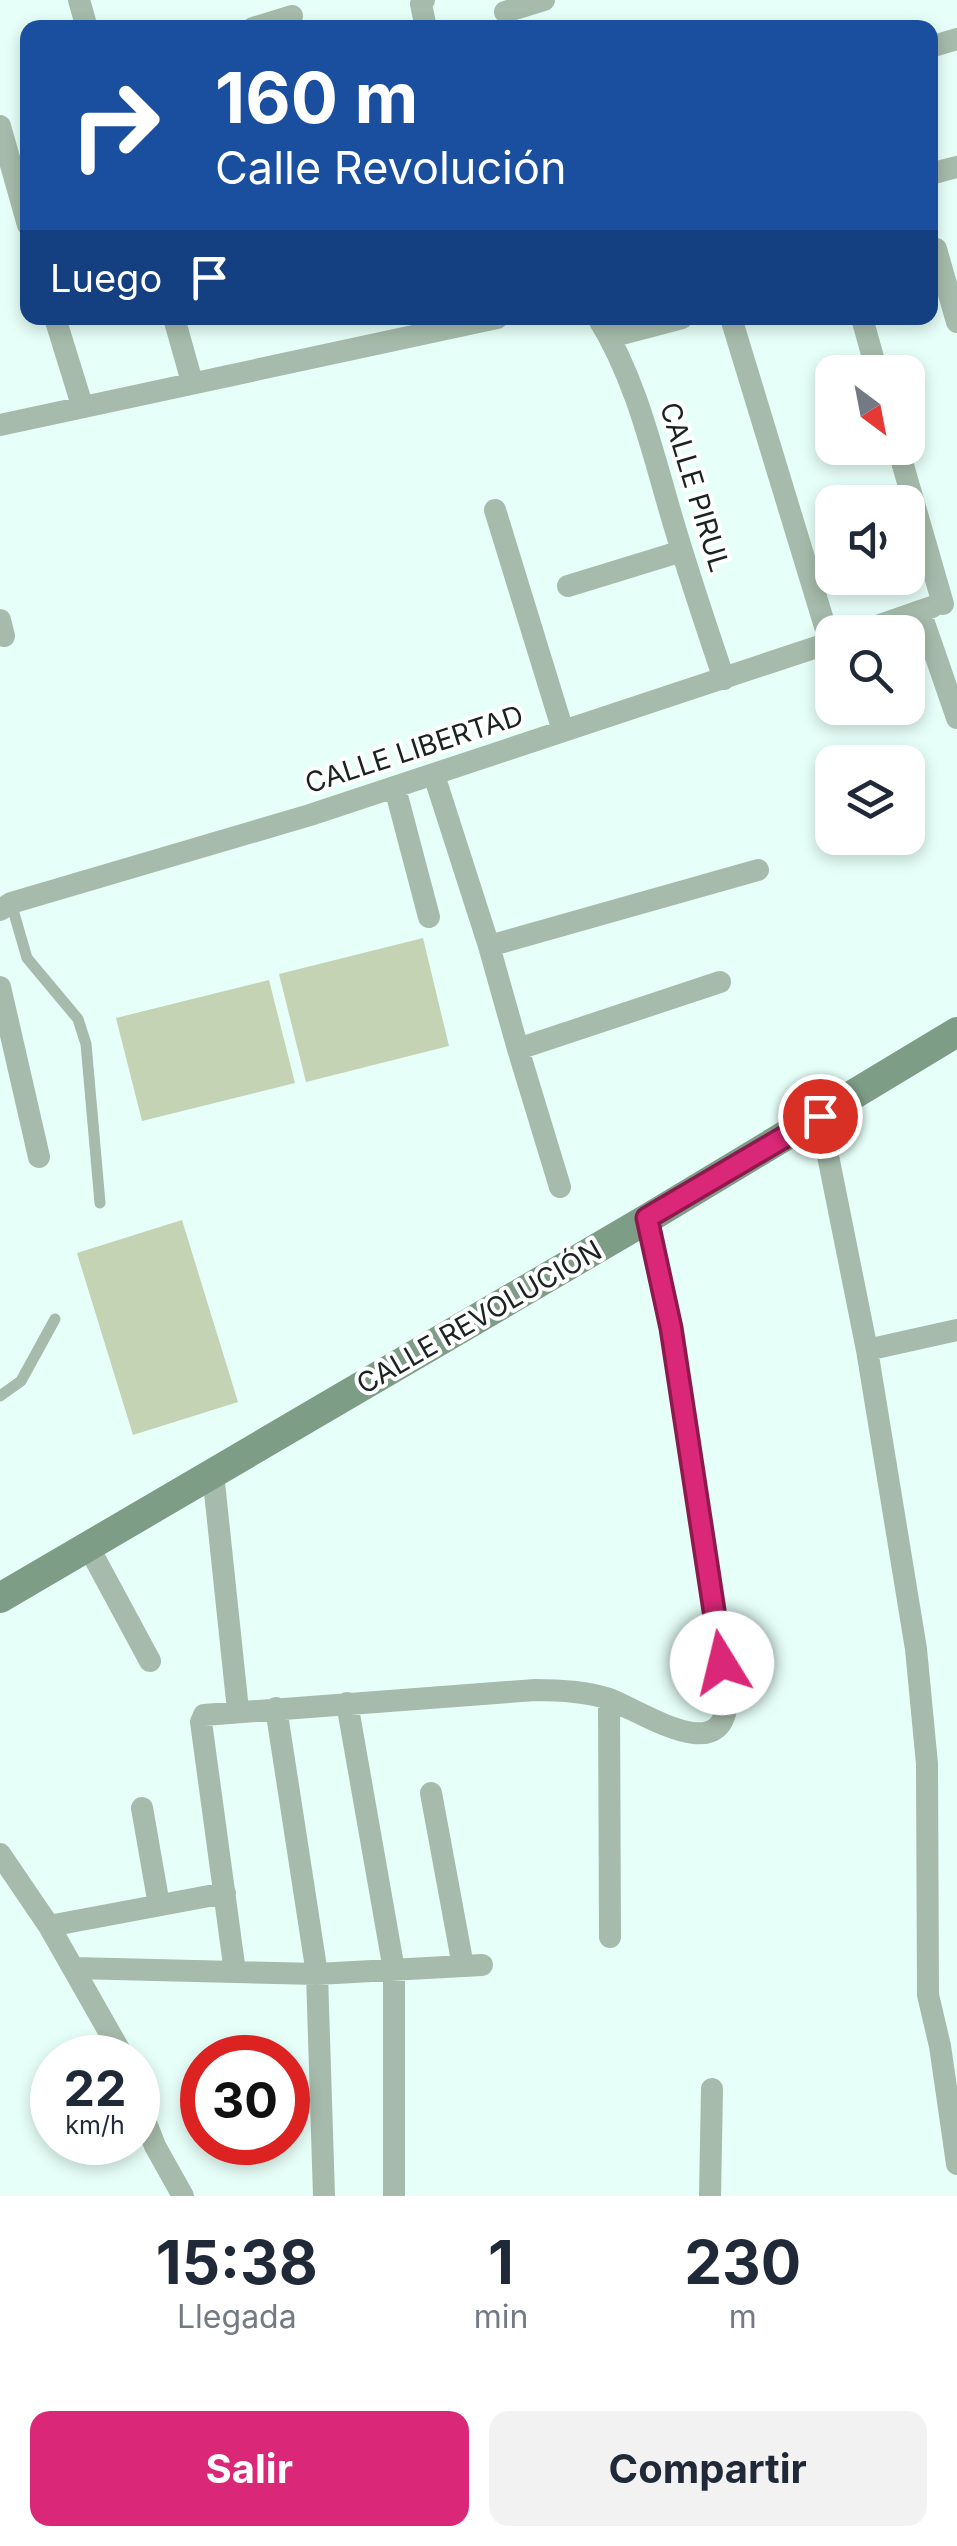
<!DOCTYPE html>
<html lang="es">
<head>
<meta charset="utf-8">
<style>
  body { margin:0; font-family:Inter,sans-serif; background:#f2f2f3; color:#1f2937; height:100vh; display:flex; flex-direction:column; font-size:38px; white-space:nowrap }
  * { box-sizing:border-box; margin:0 }
  p { font-size:32px; color:#747a83 }
  .icon { flex:none; width:55px; height:55px; fill:none; stroke:currentColor; stroke-width:2; stroke-linecap:round; stroke-linejoin:round }
  .map { position:relative; height:2196px; overflow:hidden }
  .sheet { display:flex; flex-direction:column; background:#fff; flex:1 }
  .sheet>* { flex:none }
  .top-card { position:absolute; left:20px; top:20px; width:918px; height:305px; border-radius:20px; box-shadow:0 5px 15px #0003; background:#1a4fa0; color:#fff; overflow:hidden }
  .needle { width:65px; rotate:148deg }
  .buttons { position:absolute; left:815px; top:355px; display:grid; gap:20px }
  .buttons a { display:grid; place-items:center; width:110px; height:110px; border-radius:20px; background:#fff; box-shadow:0 5px 15px #0003; font-size:50px }
  .speed { position:absolute; left:30px; top:2035px; display:flex; gap:20px; font-size:50px; font-weight:700; text-align:center }
  .speed>* { display:grid; place-content:center; width:130px; height:130px; border-radius:50%; background:#fff; box-shadow:0 5px 15px #0003; line-height:1 }
  .speed small { font-size:25px; font-weight:400 }
  .speed .limit { border:15px solid #d22; background:#fff; color:#111 }
  .pin { position:absolute; display:grid; place-items:center; width:85px; height:85px; color:#fff; margin:-42px; border:5px solid #fff; border-radius:50%; box-shadow:0 2px 10px #0007 }
  .me { position:absolute; width:110px; margin:-55px; rotate:351deg; stroke-linejoin:round; filter:drop-shadow(0 0 8px #0008) }
  .turn { display:flex; align-items:center; gap:35px; height:210px; padding:0 30px; font-size:45px }
  .turn .icon { width:130px; height:130px; stroke-width:2.5 }
  .turn b { display:block; font-size:70px; line-height:85px }
  .then { display:flex; align-items:center; height:95px; padding:0 30px; background:#0003; gap:20px; font-size:38px }
  .eta { display:flex; justify-content:space-evenly; align-items:center; height:170px; text-align:center }
  .eta b { font-size:60px; font-weight:700; line-height:70px }
  .primary-button { display:flex; gap:20px; margin-top:auto; padding:20px 30px }
  .primary-button a { flex:1; height:115px; border-radius:20px; background:#db2777; color:#fff; font-size:40px; font-weight:700; line-height:115px; text-align:center }
  .primary-button a+a { background:#f2f2f3; color:#1f2937 }
  .map>svg:first-child { display:block }
  .green { fill:#c4d3b4 }
  .lines { fill:none; stroke-linecap:round; stroke-linejoin:round }
  .lane { stroke:#a6bbab; stroke-width:11 }
  .street { stroke:#a6bbab; stroke-width:22 }
  .secondary { stroke:#7e9d86; stroke-width:30 }
  .route-casing { stroke:#8e194d; stroke-width:25 }
  .route { stroke:#db2777; stroke-width:18 }
  .labels { text-anchor:middle; stroke-width:8; stroke-linejoin:round; paint-order:stroke }
  .street-label { font-size:28px; fill:#192421; stroke:#fff }
</style>
</head>
<body>
<div class="map">
<svg width="957" height="2196" viewBox="0 0 957 2196">
  <rect width="100%" height="100%" fill="#e6fff8"/>
  <!-- green -->
  <path class="green" d="M423 938 449 1046 306 1082 279 974Z
    M269 980 295 1083 142 1121 116 1018Z
    M182 1220 238 1402 133 1435 77 1253Z"/>
  <g class="lines">
    <!-- lane -->
    <path class="lane" d="M11 903 27 958 78 1019 86 1044 100 1203
      M0 1396 21 1381 55 1319"/>
    <!-- street -->
    <path class="street" d="M79 0 87 28
      M424 0 421 4 426 28
      M505 12 544 0
      M253 28 292 16
      M930 47 957 39
      M0 126 28 225
      M930 174 957 167
      M936 249 957 322
      M55 318 82 405
      M174 318 192 382
      M598 318C636 379 652 450 672 518 688 572 706 626 724 679
      M731 318 830 643
      M862 318 877 372
      M610 337 682 318
      M0 425 497 318
      M898 448 943 604
      M495 510 563 731
      M568 586 682 551
      M920 611 957 718
      M0 620 4 636
      M860 632 932 607
      M434 775 489 946 518 1049 720 982
      M395 788 429 917
      M0 910 11 903 310 815 832 642
      M489 946 758 870
      M0 987 39 1157
      M518 1049 560 1187
      M820 1116 867 1350 916 1649 927 1764 928 1995 940 2046 957 2164
      M867 1350 957 1330
      M213 1473 238 1710
      M88 1546 150 1661
      M609 1699 610 1937
      M347 1703 394 1970V2196
      M276 1708 317 1974 324 2196
      M431 1793 463 1966
      M142 1808 159 1905
      M0 1854 49 1926 124 2058
      M49 1926 225 1893
      M74 1968 317 1974 482 1965
      M235 1972 201 1722 204 1715 535 1690C559 1690 583 1691 606 1698 641 1710 724 1770 727 1700L671 1328 647 1219
      M138 2102 155 2146 183 2196
      M710 2196 712 2089"/>
    <!-- secondary -->
    <path class="secondary" d="M0 1598 647 1219 957 1032"/>
  </g>
  <g class="lines">
    <!-- route casing -->
    <g class="route-casing">
      <path id="route" d="M722 1663 671 1328 647 1218 820 1116"/>
    </g>
    <!-- route -->
    <use href="#route" class="route"/>
  </g>
  <g class="labels">
    <!-- street labels -->
    <g class="street-label">
      <text transform="translate(695 487) rotate(73)" y="10">CALLE PIRUL</text>
      <text transform="translate(414 749) rotate(-18)" y="10">CALLE LIBERTAD</text>
      <text transform="translate(479 1317) rotate(-30)" y="10">CALLE REVOLUCIÓN</text>
    </g>
  </g>
</svg>
<div class="buttons">
<a><svg class="needle" viewBox="-14 -14 28 28"><path d="M0-13l5 13h-10z" fill="#e53935"/><path d="M0 13l5-13h-10z" fill="#747a83"/></svg></a>
<a><svg class="icon" aria-label="sound" viewBox="0 0 24 24"><path d="M4 9h4l5-4v14l-5-4H4zM17 9q2 3 0 6"/></svg></a>
<a><svg class="icon" aria-label="search" viewBox="0 0 24 24"><circle cx="10" cy="10" r="6"/><path d="M15 15l6 6"/></svg></a>
<a><svg class="icon" aria-label="layers" viewBox="0 0 24 24"><path d="M12 4l9 5-9 5-9-5zM3 14l9 5 9-5"/></svg></a>
</div>
<div class="speed"><div>22<small>km/h</small></div><div class="limit">30</div></div>
<div class="pin" style="left:820px;top:1116px;background:#d93025"><svg class="icon" aria-label="arrive" viewBox="0 0 24 24"><path d="M6 21V4h12l-3 4 3 4H6"/></svg></div>
<svg class="me" style="left:722px;top:1663px" viewBox="-20 -20 40 40"><circle r="19" fill="#fff"/><path d="M0-13L10 11 0 6-10 11z" fill="#db2777"/></svg>
<div class="top-card">
<div class="turn"><svg class="icon" aria-label="right" viewBox="0 0 24 24"><path d="M7 20v-9h11M14 6l5 5-5 5"/></svg><div><b>160 m</b>Calle Revolución</div></div>
<div class="then">Luego<svg class="icon" aria-label="arrive" viewBox="0 0 24 24"><path d="M6 21V4h12l-3 4 3 4H6"/></svg></div>
</div>
</div>
<section class="sheet">
<div class="eta">
<div><b>15:38</b><p>Llegada</p></div>
<div><b>1</b><p>min</p></div>
<div><b>230</b><p>m</p></div>
</div>
<div class="primary-button"><a>Salir</a><a>Compartir</a></div>
</section>
</body>
</html>
